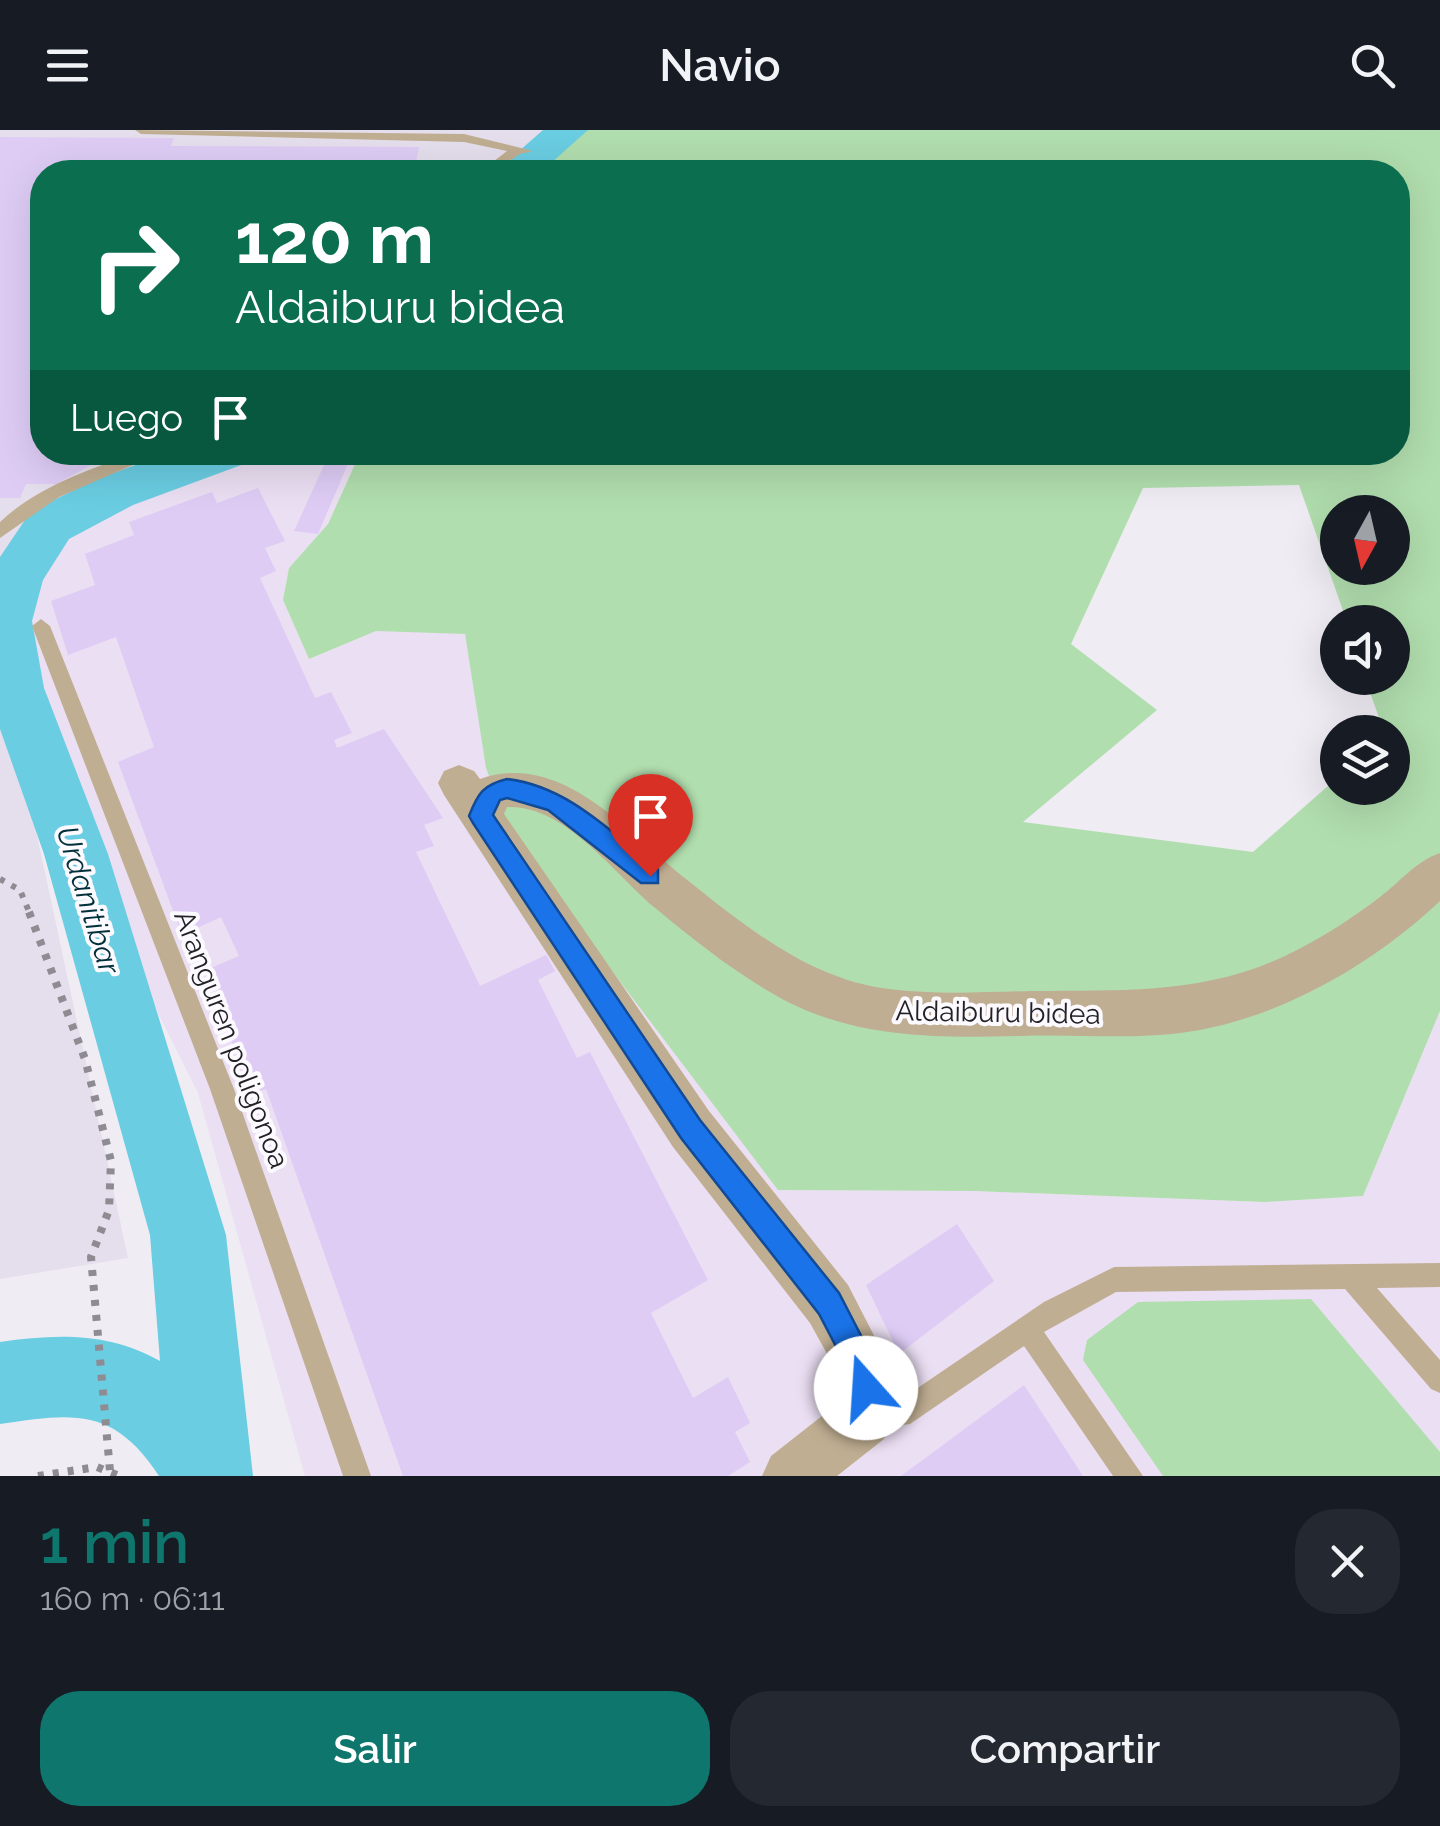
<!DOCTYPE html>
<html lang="es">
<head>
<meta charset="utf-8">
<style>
  body { margin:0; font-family:Raleway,sans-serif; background:#242831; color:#f1f3f6; height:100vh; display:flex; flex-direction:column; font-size:38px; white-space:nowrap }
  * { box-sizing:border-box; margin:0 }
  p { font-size:32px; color:#9ea1a6 }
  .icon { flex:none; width:55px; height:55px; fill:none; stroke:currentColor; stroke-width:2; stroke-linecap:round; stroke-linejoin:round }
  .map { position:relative; height:1346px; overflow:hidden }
  .drawer { display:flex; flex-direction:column; background:#171b24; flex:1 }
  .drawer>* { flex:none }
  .top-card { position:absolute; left:30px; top:30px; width:1380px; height:305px; border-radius:40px; box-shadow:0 10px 40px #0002; background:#0b6e4f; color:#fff; overflow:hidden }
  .needle { width:65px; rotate:188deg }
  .tools { position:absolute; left:1320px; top:365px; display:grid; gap:20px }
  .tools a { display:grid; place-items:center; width:90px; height:90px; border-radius:50%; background:#171b24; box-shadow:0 10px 40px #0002; font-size:50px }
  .pin { position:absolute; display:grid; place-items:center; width:85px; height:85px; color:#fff; margin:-102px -42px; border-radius:50% 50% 50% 0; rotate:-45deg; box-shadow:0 0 10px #0007 }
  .pin .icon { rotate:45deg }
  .me { position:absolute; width:110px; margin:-55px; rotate:341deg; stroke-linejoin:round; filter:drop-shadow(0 0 8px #0008) }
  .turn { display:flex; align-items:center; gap:35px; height:210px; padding:0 40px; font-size:45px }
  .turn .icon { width:130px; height:130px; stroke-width:2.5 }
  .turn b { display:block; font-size:70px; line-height:85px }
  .then { display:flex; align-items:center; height:95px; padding:0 40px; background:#0003; gap:20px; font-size:38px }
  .round { display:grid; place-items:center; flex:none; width:105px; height:105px; border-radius:40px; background:#242831 }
  .summary { display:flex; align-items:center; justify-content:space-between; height:170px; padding:0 40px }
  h1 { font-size:60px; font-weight:600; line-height:75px; color:#0f766e }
  .button { display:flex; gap:20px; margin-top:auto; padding:20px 40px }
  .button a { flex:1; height:115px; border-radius:40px; background:#0f766e; color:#fff; font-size:40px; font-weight:600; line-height:115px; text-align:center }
  .button a+a { background:#242831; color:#f1f3f6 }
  header { display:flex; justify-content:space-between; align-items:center; height:130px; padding:0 40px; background:#171b24; font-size:45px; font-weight:600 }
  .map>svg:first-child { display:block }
  .built { fill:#e5dfed }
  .industrial { fill:#ebdff3 }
  .green { fill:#b1deae; fill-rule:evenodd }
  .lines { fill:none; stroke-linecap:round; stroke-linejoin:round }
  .river { fill:#6acde2; fill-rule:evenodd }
  .building { fill:#deccf5 }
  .path-far1 { stroke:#8e8c92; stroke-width:6; stroke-dasharray:5 8; stroke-linecap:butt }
  .path { stroke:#8e8c92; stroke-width:8; stroke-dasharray:6 9; stroke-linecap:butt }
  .lane { fill:#c0ae92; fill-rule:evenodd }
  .street { fill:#c0ae92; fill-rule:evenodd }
  .route { fill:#1a73e8; stroke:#114b97; stroke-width:2.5 }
  .labels { text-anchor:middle; stroke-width:8; stroke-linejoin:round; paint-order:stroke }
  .street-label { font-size:28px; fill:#222124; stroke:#fcfaff }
  .water-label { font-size:30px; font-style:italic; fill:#003039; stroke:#fcfaff }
</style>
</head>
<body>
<header><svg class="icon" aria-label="menu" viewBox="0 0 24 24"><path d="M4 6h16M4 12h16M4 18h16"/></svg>Navio<svg class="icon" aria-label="search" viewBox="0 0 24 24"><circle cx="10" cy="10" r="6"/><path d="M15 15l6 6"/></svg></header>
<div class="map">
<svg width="1440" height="1346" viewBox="0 0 1440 1346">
  <rect width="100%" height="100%" fill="#efecf4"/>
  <!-- built -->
  <path class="built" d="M0 0H557L505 42H42V322L191 323 79 365 39 390 15 411 0 432Z
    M0 577 36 701 128 1128 0 1149Z"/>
  <!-- industrial -->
  <path class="industrial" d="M256 323H360L328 394 289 438 283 470 309 529 376 501 465 503 486 638 778 1060 975 1061 1265 1072 1363 1066 1440 881V1346H305L198 963 142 851 41 579 24 524 17 484 46 417 71 395Z"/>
  <!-- green -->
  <path class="green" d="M558 0H1440V881L1363 1066 1265 1072 975 1061 778 1060 515 713 486 638 465 504 376 501 309 529 283 470 289 438 328 394 360 323 1398 322V42H523ZM1299 355 1347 492H1392V548H1365L1384 602H1392V658H1338L1337 648 1253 722 1023 692 1157 580 1071 514 1143 358ZM1338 382H1392V438H1338Z
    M1311 1169 1440 1322V1346H1163L1083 1230 1087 1210 1138 1172Z"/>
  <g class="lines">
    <!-- river -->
    <path class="river" d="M543 0H588L541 42H495Z
      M171 322H251L244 334 133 375 69 409 43 450 32 491 44 558 108 724 226 1105 253 1346H159C114 1277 74 1283 0 1294V1212C57 1204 108 1202 160 1231L150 1105 44 724 0 599V427L31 381 97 349Z"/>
  </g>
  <!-- building -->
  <path class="building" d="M0 7 174 8 171 16 419 17 414 42H42V322H115L56 354H26L20 368H0Z
    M330 322H353L318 404 294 401Z
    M258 358 285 411 265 418 276 441 260 448 315 568 331 562 352 603 334 610 337 618 384 599 443 688 424 695 434 716 416 722 480 856 546 825 555 841 538 850 577 928 590 922 708 1150 651 1183 693 1268 728 1247 750 1293 735 1302 750 1332 728 1346H403L266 959 251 965 206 840 239 826 221 787 182 805 118 632 154 617 116 507 68 525 51 471 95 455 85 424 134 405 129 392 212 362 217 373Z
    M957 1094 994 1151 899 1224 866 1155Z
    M1024 1255 1083 1346H901Z"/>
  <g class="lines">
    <!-- path-far1 -->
    <path class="path-far1" d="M0 749 20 760 30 784"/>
    <!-- path -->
    <path class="path" d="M29 782 85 929 111 1031 109 1080 91 1127 110 1341
      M38 1346 97 1337 119 1346"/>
    <!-- lane -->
    <path class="lane" d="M135 0 464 4 533 21 520 24 494 42H480L507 21 464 12 141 4Z
      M137 322H163L59 367 0 408V392C38 356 89 340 137 322Z
      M41 489 50 496 234 959 371 1346H343L210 959 32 496Z
      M1440 1133V1157L1377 1158 1440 1230V1263L1431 1259 1345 1159 1116 1162 1044 1202 1143 1346H1113L1024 1216 910 1294 866 1301 857 1297 853 1288 857 1279 897 1272 1044 1172 1114 1137Z"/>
    <!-- street -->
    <path class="street" d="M459 635 474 641 480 649C562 620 628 703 686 749 746 797 811 850 889 859 936 865 984 862 1032 861 1126 860 1211 865 1297 820 1326 805 1354 787 1380 767 1400 752 1416 731 1440 723V771C1369 838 1270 894 1172 904 1122 909 1071 904 1020 906 933 908 848 909 770 862 729 838 690 807 654 777 614 743 564 674 507 677L504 684 709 981 848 1155 883 1223 893 1258 892 1289 884 1309 837 1346H762L771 1326 836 1275 831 1231 810 1193 673 1017 444 665 438 653 444 641Z"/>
  </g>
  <!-- route -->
  <path class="route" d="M507 649C568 656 612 703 658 739V753H641L548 680 507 668 500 670 493 685 700 990 839 1163 870 1223 880 1258 876 1269 866 1273 855 1269 842 1228 819 1184 681 1008 473 693 469 686C478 663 483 655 507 649Z"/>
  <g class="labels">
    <!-- street labels -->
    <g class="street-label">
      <text transform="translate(998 882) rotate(1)" y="10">Aldaiburu bidea</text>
      <text transform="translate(232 909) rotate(69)" y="10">Aranguren poligonoa</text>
    </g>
    <!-- water labels -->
    <g class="water-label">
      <text transform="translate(88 770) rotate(73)" y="10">Urdanitibar</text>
    </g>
  </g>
</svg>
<div class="tools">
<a><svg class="needle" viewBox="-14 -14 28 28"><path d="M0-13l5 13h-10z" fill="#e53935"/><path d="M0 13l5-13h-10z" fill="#9ea1a6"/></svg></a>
<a><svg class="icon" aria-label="sound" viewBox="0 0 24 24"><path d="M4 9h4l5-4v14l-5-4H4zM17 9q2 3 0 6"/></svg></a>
<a><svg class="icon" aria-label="layers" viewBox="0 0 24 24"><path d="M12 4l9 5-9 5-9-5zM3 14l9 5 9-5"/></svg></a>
</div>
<div class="pin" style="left:650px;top:746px;background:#d93025"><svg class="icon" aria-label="arrive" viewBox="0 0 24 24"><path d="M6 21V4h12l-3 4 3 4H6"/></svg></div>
<svg class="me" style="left:866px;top:1258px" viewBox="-20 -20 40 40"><circle r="19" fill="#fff"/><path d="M0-13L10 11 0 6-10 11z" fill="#1a73e8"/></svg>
<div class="top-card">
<div class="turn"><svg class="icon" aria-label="right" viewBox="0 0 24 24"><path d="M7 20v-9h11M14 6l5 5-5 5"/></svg><div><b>120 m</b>Aldaiburu bidea</div></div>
<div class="then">Luego<svg class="icon" aria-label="arrive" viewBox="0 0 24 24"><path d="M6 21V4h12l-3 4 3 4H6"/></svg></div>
</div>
</div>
<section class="drawer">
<div class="summary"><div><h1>1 min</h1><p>160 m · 06:11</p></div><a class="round"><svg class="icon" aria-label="close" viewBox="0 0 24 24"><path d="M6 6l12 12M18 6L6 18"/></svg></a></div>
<div class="button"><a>Salir</a><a>Compartir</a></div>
</section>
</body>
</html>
